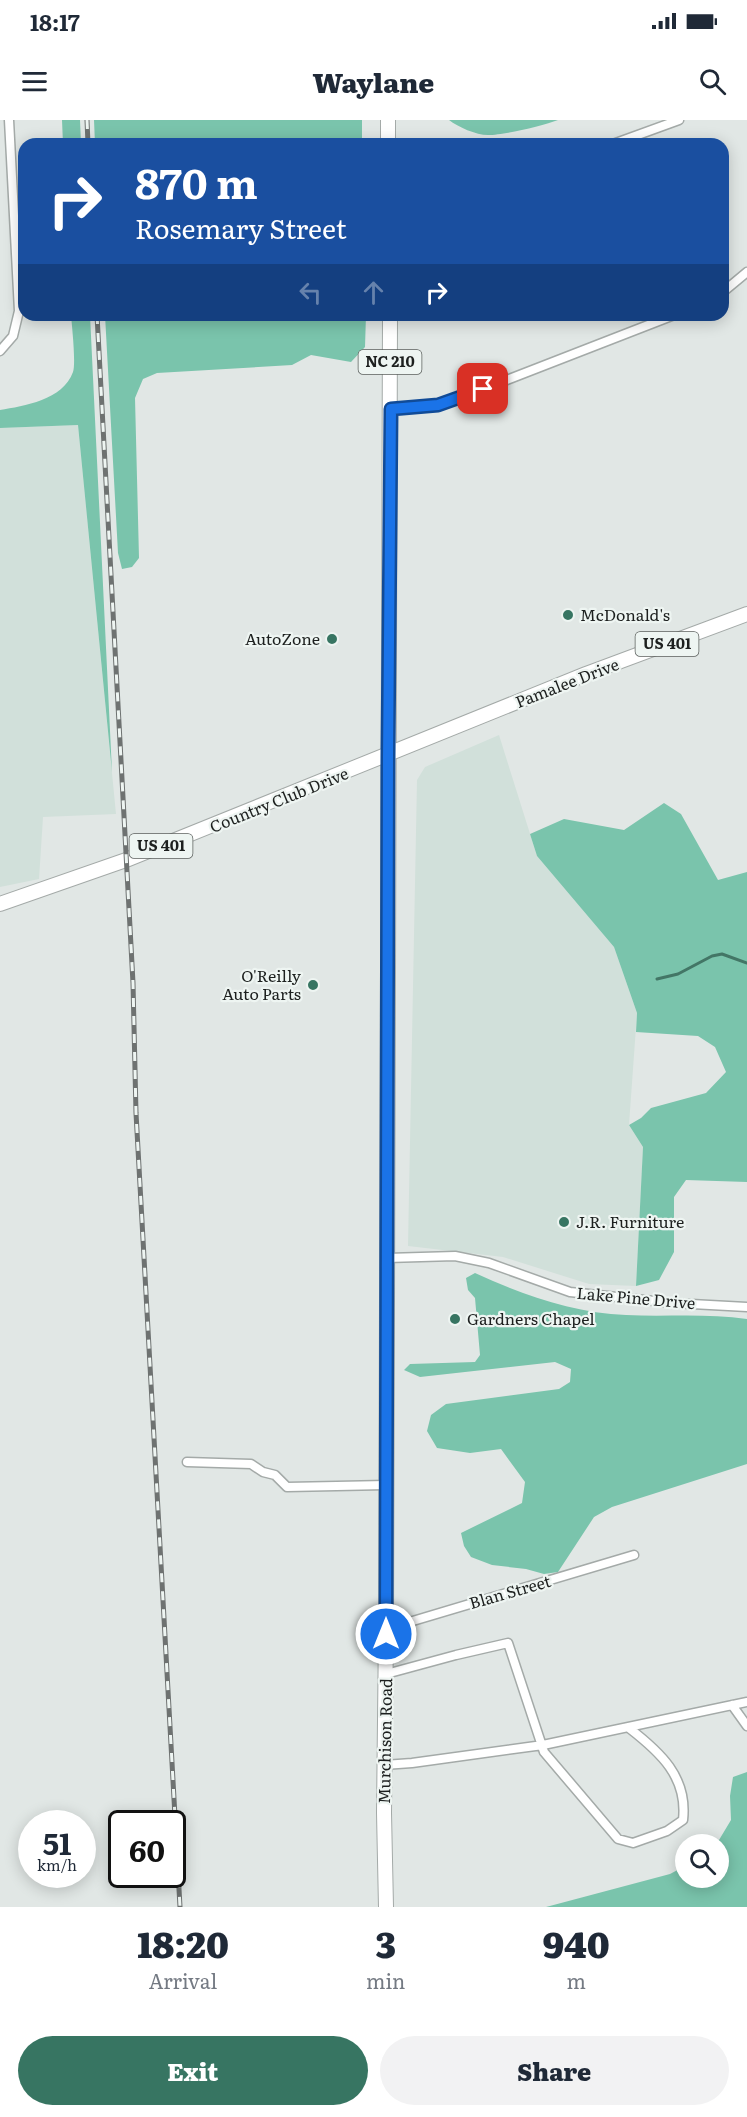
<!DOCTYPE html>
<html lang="en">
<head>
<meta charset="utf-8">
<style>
  body { margin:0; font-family:Literata,serif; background:#f2f2f3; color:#1f2937; height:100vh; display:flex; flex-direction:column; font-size:22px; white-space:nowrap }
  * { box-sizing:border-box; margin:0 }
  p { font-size:20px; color:#747a83 }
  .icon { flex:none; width:33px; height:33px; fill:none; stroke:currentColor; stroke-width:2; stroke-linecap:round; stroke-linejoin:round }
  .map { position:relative; height:1787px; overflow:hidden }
  .panel { display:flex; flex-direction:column; background:#fff; flex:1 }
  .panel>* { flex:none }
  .top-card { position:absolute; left:18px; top:18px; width:711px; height:183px; border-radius:18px; box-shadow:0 3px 15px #0003; background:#1a4fa0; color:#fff; overflow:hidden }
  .tools { position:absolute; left:675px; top:1714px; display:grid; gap:12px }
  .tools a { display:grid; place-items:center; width:54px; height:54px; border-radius:50%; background:#fff; box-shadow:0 3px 15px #0003; font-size:30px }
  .speed { position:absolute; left:18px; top:1690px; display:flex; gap:12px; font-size:30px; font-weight:700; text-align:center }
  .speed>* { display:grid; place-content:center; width:78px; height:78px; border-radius:50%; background:#fff; box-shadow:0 3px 15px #0003; line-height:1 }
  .speed small { font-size:15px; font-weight:400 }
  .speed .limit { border:3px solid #111; border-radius:9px; background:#fff; color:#111 }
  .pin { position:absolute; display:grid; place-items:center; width:51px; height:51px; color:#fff; margin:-26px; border-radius:12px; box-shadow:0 3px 9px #0006 }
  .me { position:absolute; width:66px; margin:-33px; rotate:0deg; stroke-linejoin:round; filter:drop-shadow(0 0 4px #0008) }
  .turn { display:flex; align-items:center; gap:21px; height:126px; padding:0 18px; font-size:27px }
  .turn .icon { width:78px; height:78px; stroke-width:2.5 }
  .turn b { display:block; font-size:42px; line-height:51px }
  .lanes { display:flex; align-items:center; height:57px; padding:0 18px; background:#0003; justify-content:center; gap:30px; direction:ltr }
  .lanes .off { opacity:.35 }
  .eta { display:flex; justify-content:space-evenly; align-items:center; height:102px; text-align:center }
  .eta b { font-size:36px; font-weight:800; line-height:42px }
  .button { display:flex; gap:12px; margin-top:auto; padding:12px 18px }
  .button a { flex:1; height:69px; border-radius:36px; background:#377562; color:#fff; font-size:24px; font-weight:800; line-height:69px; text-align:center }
  .button a+a { background:#f2f2f3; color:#1f2937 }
  .status { display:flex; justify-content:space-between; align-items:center; height:42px; padding:0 30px; background:#fff; direction:ltr }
  .status svg { height:16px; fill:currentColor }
  header { display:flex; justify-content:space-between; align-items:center; height:78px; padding:0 18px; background:#fff; font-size:27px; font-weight:800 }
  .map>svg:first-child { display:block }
  .built { fill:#d1e0da }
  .forest { fill:#7ac4ac }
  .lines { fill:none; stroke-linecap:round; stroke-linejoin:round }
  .stream { stroke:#437666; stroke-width:3 }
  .minor-casing { stroke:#a4aaa8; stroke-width:11 }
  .primary-casing { stroke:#a4aaa8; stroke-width:16 }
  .minor { stroke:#fff; stroke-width:8 }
  .primary { stroke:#fff; stroke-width:14 }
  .rail-casing { stroke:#6e7271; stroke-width:5 }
  .rail { stroke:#eef5f2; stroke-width:3; stroke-dasharray:9; stroke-linecap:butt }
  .route-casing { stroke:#114b97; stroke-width:15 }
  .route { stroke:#1a73e8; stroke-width:10 }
  .poi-dot { fill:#377562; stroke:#eef5f2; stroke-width:2 }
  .labels { text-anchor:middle; stroke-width:4.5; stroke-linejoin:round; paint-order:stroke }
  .shield { fill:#eef5f2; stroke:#5c605e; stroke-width:1.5 }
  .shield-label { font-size:15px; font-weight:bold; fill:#1d201f }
  .poi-label { font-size:16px; fill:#1d201f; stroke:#eef5f2; text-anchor:start }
  .street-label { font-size:16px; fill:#1d201f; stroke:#eef5f2 }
</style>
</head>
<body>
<div class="status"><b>18:17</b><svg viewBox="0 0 49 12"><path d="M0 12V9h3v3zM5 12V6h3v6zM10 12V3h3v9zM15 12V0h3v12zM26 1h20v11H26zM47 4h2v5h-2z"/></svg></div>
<header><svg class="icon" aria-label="menu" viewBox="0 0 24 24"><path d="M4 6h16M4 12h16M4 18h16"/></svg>Waylane<svg class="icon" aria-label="search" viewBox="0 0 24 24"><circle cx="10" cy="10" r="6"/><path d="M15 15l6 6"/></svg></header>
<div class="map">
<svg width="747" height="1787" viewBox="0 0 747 1787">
  <rect width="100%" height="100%" fill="#e1e7e5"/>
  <!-- built -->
  <path class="built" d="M78 305 116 694 43 697 39 759 0 767V308Z
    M499 615 537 736 614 827 637 893 629 1005 643 1027 636 1166 589 1164 503 1137 408 1126 417 660 425 647Z"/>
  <!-- forest -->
  <path class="forest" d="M62 0H80L81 24H63Z
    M94 0H362V24H95Z
    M449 0H558C543 6 504 15 488 15 476 15 458 7 449 0Z
    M71 195H90L112 652 78 305 0 308V290C24 286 63 280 73 252 76 243 72 207 71 195Z
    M105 195H366L365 227 351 242 311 235 292 245 157 253 143 259 135 278 139 438 132 447 122 449 118 433Z
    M664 683 681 694 718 760 747 752V1062L686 1060 674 1077V1132L659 1160 636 1166 643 1027 629 1005 641 998 651 988 706 973 726 952 715 927 698 916 636 912 637 893 614 827 537 736 530 714 564 699 624 710Z
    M475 1153C523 1175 574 1193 626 1195 666 1197 708 1193 747 1199V1344L612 1387 594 1397 558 1452 544 1454 526 1449 492 1445 471 1437 464 1426 461 1413 522 1383 525 1362 501 1329 470 1333 437 1328 427 1311 431 1295 446 1284 559 1269 570 1262 571 1249 555 1242 420 1257 404 1250 410 1244 475 1242 480 1235 475 1178 468 1170 466 1158Z
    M747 1652V1787H546L670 1754 685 1746 686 1758H718V1725H716L731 1700 730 1676 733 1657Z"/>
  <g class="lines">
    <!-- stream -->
    <path class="stream" d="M657 859 678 854 712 836 722 834 747 843"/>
    <!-- minor casing -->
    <g class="minor-casing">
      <path id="minor" d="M613 24 679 0
        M723 172 747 152
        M0 231 13 216 19 191 9 0
        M391 289 438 285 463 277 674 195
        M387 1138 455 1136 489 1143 570 1172 673 1183 747 1187
        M187 1342 251 1344 263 1352 275 1355 287 1367 386 1365
        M386 1509 634 1435
        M386 1554 456 1535 508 1523 544 1632 618 1719 633 1723 667 1711 683 1700C688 1657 660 1632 629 1608
        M732 1585 747 1606
        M384 1645 412 1643 543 1625 747 1582"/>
    </g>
    <!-- primary casing -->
    <g class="primary-casing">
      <path id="primary" d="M388 0V24
        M0 784 126 740 586 554 747 494
        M386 1787 384 1693 386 1509 390 195"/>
    </g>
    <!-- minor -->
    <use href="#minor" class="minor"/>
    <!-- primary -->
    <use href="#primary" class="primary"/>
    <!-- rail casing -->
    <g class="rail-casing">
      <path id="rail" d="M87 0 88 24
        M97 195 133 863 136 993 180 1787"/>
    </g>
    <!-- rail -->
    <use href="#rail" class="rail"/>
  </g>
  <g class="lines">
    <!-- route casing -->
    <g class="route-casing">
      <path id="route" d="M386 1514 388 636 391 289 438 285 483 269"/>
    </g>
    <!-- route -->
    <use href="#route" class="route"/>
  </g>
  <!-- markers -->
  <g class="poi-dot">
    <circle cx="568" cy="495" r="6"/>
    <circle cx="332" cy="519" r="6"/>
    <circle cx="313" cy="865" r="6"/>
    <circle cx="564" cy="1102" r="6"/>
    <circle cx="455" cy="1199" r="6"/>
  </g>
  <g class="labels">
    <!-- shield labels -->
    <g class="shield">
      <rect x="358.5" y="230" width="63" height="24" rx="4.5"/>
      <rect x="635.5" y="512" width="63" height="24" rx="4.5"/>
      <rect x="129.5" y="714" width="63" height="24" rx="4.5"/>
    </g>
    <g class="shield-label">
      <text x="390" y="247">NC 210</text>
      <text x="667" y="529">US 401</text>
      <text x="161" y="731">US 401</text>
    </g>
    <!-- poi labels -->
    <g class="poi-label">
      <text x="580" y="501">McDonald's</text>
      <text x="320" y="525" text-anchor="end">AutoZone</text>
      <text x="301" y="862" text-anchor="end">O'Reilly<tspan x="301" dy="18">Auto Parts</tspan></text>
      <text x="576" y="1108">J.R. Furniture</text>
      <text x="467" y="1205">Gardners Chapel</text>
    </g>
    <!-- street labels -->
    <g class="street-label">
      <text transform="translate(567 563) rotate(-21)" y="6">Pamalee Drive</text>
      <text transform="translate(279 680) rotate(-22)" y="6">Country Club Drive</text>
      <text transform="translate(636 1178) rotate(5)" y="6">Lake Pine Drive</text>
      <text transform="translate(510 1472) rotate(-16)" y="6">Blan Street</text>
      <text transform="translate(385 1621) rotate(-89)" y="6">Murchison Road</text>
    </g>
  </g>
</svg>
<div class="tools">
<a><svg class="icon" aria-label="search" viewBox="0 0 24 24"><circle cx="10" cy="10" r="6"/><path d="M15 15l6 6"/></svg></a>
</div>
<div class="speed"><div>51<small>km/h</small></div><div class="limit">60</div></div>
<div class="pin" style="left:483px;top:269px;background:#d93025"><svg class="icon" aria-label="arrive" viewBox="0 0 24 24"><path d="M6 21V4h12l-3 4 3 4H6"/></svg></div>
<svg class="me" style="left:386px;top:1514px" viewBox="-20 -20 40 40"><circle r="17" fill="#1a73e8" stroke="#fff" stroke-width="3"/><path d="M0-11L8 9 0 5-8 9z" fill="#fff"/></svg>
<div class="top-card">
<div class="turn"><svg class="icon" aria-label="right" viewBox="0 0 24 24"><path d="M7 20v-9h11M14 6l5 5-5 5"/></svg><div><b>870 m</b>Rosemary Street</div></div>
<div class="lanes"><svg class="icon off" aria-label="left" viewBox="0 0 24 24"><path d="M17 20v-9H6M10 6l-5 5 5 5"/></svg><svg class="icon off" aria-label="ahead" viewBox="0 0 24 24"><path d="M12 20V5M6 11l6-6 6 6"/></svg><svg class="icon" aria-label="right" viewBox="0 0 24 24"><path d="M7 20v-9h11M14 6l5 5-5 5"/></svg></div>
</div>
</div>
<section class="panel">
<div class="eta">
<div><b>18:20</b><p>Arrival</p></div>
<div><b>3</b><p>min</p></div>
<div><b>940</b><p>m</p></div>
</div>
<div class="button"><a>Exit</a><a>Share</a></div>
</section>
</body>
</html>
